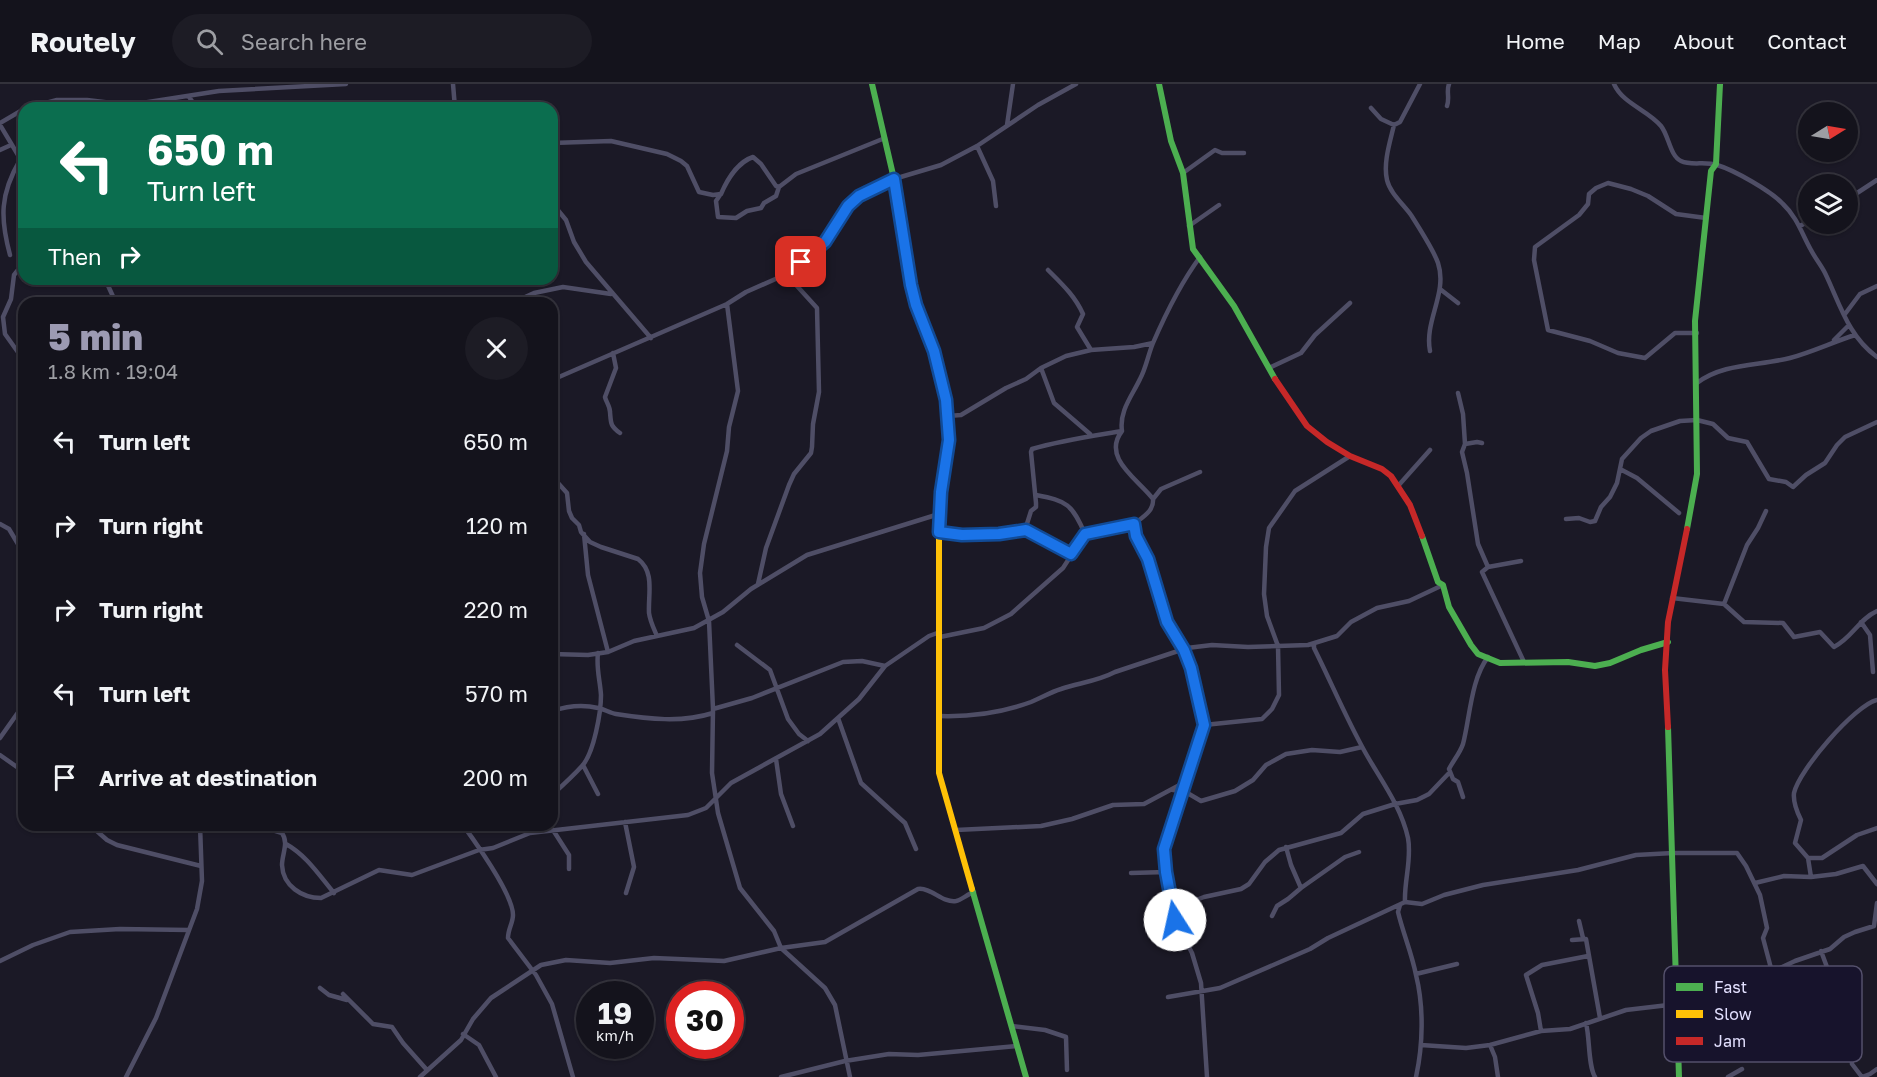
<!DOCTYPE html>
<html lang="en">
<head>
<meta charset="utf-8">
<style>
  body { margin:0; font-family:"Golos Text",sans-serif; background:#1d1c25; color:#f1f3f6; height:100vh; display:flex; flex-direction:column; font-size:22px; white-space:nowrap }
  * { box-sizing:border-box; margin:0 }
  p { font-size:20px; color:#9d9ea3 }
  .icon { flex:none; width:33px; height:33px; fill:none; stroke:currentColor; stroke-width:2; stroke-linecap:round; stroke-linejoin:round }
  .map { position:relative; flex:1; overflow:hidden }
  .drawer { position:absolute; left:18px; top:213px; width:540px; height:534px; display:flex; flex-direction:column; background:#14131c; border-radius:18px; box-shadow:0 2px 4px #0004,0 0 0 2px #33323b }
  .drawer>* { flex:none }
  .banner { position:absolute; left:18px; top:18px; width:540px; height:183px; border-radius:18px; box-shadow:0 2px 4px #0004,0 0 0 2px #33323b; background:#0b6e4f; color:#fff; overflow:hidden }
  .needle { width:39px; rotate:79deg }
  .buttons { position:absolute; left:1798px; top:18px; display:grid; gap:12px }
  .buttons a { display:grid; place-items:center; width:60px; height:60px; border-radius:50%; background:#14131c; box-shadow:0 2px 4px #0004,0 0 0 2px #33323b; font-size:30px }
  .speed { position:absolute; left:576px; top:897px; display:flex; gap:12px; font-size:30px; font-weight:700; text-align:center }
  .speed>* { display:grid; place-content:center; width:78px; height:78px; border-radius:50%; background:#14131c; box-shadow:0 2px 4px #0004,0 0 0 2px #33323b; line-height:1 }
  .speed small { font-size:15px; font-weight:400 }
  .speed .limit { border:9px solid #d22; background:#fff; color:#111 }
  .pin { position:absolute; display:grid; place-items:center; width:51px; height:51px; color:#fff; margin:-26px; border-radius:12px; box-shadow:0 3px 9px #0006 }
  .me { position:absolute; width:66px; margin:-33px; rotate:350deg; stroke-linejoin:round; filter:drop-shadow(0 0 4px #0008) }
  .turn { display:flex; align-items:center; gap:21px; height:126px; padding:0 30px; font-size:27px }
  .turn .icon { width:78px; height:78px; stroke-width:2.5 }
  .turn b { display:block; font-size:42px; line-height:51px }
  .then { display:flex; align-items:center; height:57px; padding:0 30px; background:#0003; gap:12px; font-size:22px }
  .round { display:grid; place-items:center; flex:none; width:63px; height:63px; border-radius:32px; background:#1d1c25 }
  .head { display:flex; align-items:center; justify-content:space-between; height:102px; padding:0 30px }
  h1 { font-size:36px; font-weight:800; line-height:45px; color:#9c9ab2 }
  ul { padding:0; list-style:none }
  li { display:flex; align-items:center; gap:18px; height:84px; padding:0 30px }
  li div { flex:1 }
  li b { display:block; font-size:22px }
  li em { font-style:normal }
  header { display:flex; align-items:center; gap:36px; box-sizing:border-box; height:84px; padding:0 30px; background:#14131c; border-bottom:2px solid #33323b }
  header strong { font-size:28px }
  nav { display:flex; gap:33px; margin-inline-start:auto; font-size:21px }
  .search { width:420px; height:54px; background:#1d1c25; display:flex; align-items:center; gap:15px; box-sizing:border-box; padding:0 21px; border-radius:33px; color:#9d9ea3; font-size:22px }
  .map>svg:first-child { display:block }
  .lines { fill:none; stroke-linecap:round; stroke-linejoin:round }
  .street { stroke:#4f4e66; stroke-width:4.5 }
  .fast { stroke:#4caf50; stroke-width:6 }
  .slow { stroke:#ffc107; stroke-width:6 }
  .jam { stroke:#c62828; stroke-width:6 }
  .route-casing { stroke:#114b97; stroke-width:15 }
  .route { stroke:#1a73e8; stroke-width:10 }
  .key { fill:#17132c; stroke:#54506b; stroke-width:1.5 }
  .key-label { font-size:16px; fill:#e2dffe }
</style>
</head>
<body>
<header>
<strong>Routely</strong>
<div class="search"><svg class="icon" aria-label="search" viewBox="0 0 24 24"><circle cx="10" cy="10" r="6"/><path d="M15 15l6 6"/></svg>Search here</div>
<nav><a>Home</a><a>Map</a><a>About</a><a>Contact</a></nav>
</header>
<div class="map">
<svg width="1877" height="993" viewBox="0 0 1877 993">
  <rect width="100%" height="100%" fill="#1b1926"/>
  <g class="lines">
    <!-- street -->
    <path class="street" d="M453 0 455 24
      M1420 0 1400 38 1394 41C1390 58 1383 79 1387 96 1390 109 1403 120 1411 131 1418 142 1434 167 1438 179 1448 209 1424 237 1430 267
      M1614 0C1623 20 1648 26 1661 42 1669 52 1670 72 1681 77 1691 82 1705 77 1717 81 1734 86 1771 107 1783 120 1797 133 1802 150 1811 166 1815 174 1821 181 1825 189 1840 220 1848 252 1877 273
      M189 13 197 24
      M1447 22C1450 14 1446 7 1449 0
      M27 24 57 16H87L129 21 219 7 346 0
      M1371 24 1381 35 1394 41
      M0 39 24 25
      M0 41 24 81
      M1007 41 1013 0
      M552 59 611 57 667 70 681 77 687 82 699 108 713 111 721 110C727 96 738 78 753 73L761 80 776 102 779 103
      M977 62 993 97 996 122
      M0 66 11 61
      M1183 89 1215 66 1222 69H1244
      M720 111 716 117 718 133 736 134 747 127 761 124 764 119 776 112 779 103 796 90 885 54
      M1848 115 1877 96
      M552 119 566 136 574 158 586 178 651 254
      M1189 142 1219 121
      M1800 142 1809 137
      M10 171C0 134 0 110 20 76
      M24 182 18 186 14 191 11 215 3 233 5 250 20 271V285L24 291
      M1048 186C1062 200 1075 212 1083 230L1077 243 1091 266
      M105 195 116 219
      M1440 205 1458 219
      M512 219 534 209 563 203 611 210
      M727 220 738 307 729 343 727 367 704 460 700 489 702 513 709 537 713 625 712 689 718 729 740 804 774 847 781 864 825 904 835 921 850 993
      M1845 230 1860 210 1877 202
      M1697 249H1675L1645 274 1618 269 1590 257 1548 246 1534 176 1535 163 1579 131 1588 120 1589 110 1596 104 1608 99 1631 105 1648 112 1676 130 1706 134
      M1834 256 1849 241
      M613 269 616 284 605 313C606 318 610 322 610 328 611 339 610 342 620 349
      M1041 284 1054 319 1090 350
      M1269 284 1301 269 1315 251 1350 219
      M552 296 727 220 746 208 789 189 825 158 848 122 859 112 894 95 941 81 977 62 1038 21 1076 0
      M1697 299C1723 279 1759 282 1790 274 1812 268 1833 258 1855 251
      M1458 309 1463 330 1465 360
      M948 332 961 331 1006 304 1026 295 1041 284 1066 272 1091 266 1134 263 1153 259
      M1482 359 1477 358 1465 360 1462 368 1467 389 1478 460 1488 483
      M552 376 558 399 567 409 569 427 572 434 579 441 581 448 590 458 601 463 638 475C655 488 648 510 649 529 650 537 654 545 657 552
      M1620 385 1637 394 1679 429
      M1398 402 1430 366
      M1036 411C1067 417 1072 420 1085 450
      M1153 415 1161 405 1200 388
      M1566 435 1579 434 1590 438 1595 437 1601 423 1610 413 1617 399 1622 375 1641 354 1651 347 1680 337 1697 336 1713 340 1728 354 1747 358 1769 395 1786 398 1793 403 1806 391 1825 379 1837 361 1845 353 1877 338
      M0 440 9 445 24 470
      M1134 440C1143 433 1154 427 1153 415 1139 396 1101 374 1122 347 1119 327 1132 312 1140 295 1146 284 1148 271 1153 259 1166 229 1180 200 1200 173
      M1025 446 1071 470
      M939 448C957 452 1007 451 1025 446L1031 427 1036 423V419L1031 368 1032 365C1062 356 1092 352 1122 347
      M584 450 588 491 608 568
      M1521 477 1488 483 1482 488 1524 578
      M758 500 766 464 789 401 794 390 811 369 812 363 813 340 819 308 817 224 797 202 789 189
      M1672 514 1724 520 1744 538 1783 539 1794 553 1820 548 1834 563C1852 554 1859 535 1877 527
      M1724 520 1747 461 1758 444 1766 427
      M1861 538 1870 551 1873 588
      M940 553 984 544 1011 530 1063 484 1085 450 1134 440 1136 451 1148 475 1167 538 1184 566 1191 584 1204 641 1167 757 1164 777 1175 836 1192 869 1201 899 1207 993
      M1314 560V564C1331 598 1346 634 1365 668 1380 695 1401 722 1408 754 1412 775 1404 797 1405 818
      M737 561 770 586 788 635 799 650 808 657
      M552 570 588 571 608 568 634 557 694 544 723 528 751 505 807 471 939 430
      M713 625 752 614 843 578 862 577 885 582
      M552 627C567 622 582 620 598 624 604 625 610 629 616 630 648 635 682 639 713 629
      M939 632C971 633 1001 629 1031 618 1041 614 1051 608 1061 605 1079 599 1098 597 1115 588L1187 564 1212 561 1248 563 1308 561 1337 552 1351 538 1377 524 1409 517 1443 501
      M838 634 861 699 905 739 916 765
      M1204 641 1262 635 1272 625 1279 611 1278 562 1267 532 1264 510 1266 463 1269 444 1295 407 1350 372
      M0 654 24 620
      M0 671 24 688
      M776 675 781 710 793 742
      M583 681 598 710
      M1173 706 1184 707 1201 717 1235 707 1253 696 1266 681 1286 670 1312 666 1340 668 1362 663
      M552 711C562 702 573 692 582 682 594 669 601 628 601 611 600 596 596 584 598 569
      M1463 713 1458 698 1453 695 1449 685C1453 677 1460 669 1463 660 1470 633 1471 595 1488 573
      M625 738 634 783 626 809
      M90 741 107 756 117 761 201 782
      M463 741C476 759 513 810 513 831 513 839 508 845 508 854L536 891 552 920 573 993
      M200 745H269L282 749C289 759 282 770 282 781 283 802 302 814 321 814L379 786 412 791 479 766 493 764 530 749 688 731 706 724 731 699 820 650 859 615 885 582 929 552 940 548
      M553 746 569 771V785
      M956 746 1041 742 1072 735 1113 721 1144 720 1187 697
      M286 760C306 771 319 791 334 809
      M1286 763 1291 781 1301 804
      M1808 774H1822L1857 751 1877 744
      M1131 789 1166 788
      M1811 793 1808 774 1795 759 1801 736C1797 728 1793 718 1794 709 1799 686 1855 621 1877 616
      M1755 799 1784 792 1811 793 1836 790 1863 782 1877 800
      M1172 821H1183L1204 813 1241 805 1249 800 1265 778 1279 766 1341 749 1363 730 1395 720 1417 716 1429 710 1450 688
      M1400 821 1398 828C1403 849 1412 870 1416 891 1424 923 1423 961 1416 993
      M1272 832 1277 822 1288 815 1301 804 1345 773 1359 768
      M1579 837 1583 854
      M1572 856 1586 855 1600 934
      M1821 867 1843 926 1850 954 1852 980 1862 993 1870 990 1877 985
      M0 877 33 861 70 848 120 845 189 846
      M1416 890 1457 880
      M320 904 329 911 347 916
      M343 910 373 940 392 943 403 959 427 986
      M1168 913 1220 904 1310 865 1328 854 1405 818 1422 820 1444 811 1483 801 1578 786 1636 771 1673 769H1737L1746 782 1760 811 1767 844 1763 854 1772 888
      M1677 937 1746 900 1795 877 1830 865 1844 853 1855 848 1874 842 1877 819
      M1586 939C1590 955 1588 981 1595 993
      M1012 942 1045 946 1066 953 1067 986
      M1541 947 1538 929 1526 891 1542 881 1588 872
      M463 950 479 961 496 993
      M1421 961 1466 964 1490 961 1541 947 1570 945 1626 926 1677 920
      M1490 961 1495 973 1498 993
      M126 993 156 934 197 825 202 797 200 741
      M420 993 461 956 473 935 491 914 541 881 566 876 610 879 654 874 724 877 781 864 825 858 918 805C931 803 942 819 956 817 961 816 968 810 974 808
      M781 993 845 977 889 970 918 971 1017 962
      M1728 993 1742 985"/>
    <!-- fast -->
    <path class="fast" d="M872 0 894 95 911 201 916 221 941 291 949 340V356L944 394
      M1159 0 1171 57 1183 89 1193 165 1234 222 1275 295
      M1687 445 1697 390 1695 237 1711 87 1716 80 1720 0
      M1422 452 1438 498 1443 501 1449 523 1471 561 1478 570 1500 579 1568 578 1595 582 1610 579 1641 566 1668 558
      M1668 643 1679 993
      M972 805 1026 993"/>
    <!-- slow -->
    <path class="slow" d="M944 394 939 430V689L972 805"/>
    <!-- jam -->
    <path class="jam" d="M1275 295 1307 342 1327 358 1350 372 1382 385 1391 392 1410 421 1422 452
      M1668 643 1665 586 1668 538 1687 445"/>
  </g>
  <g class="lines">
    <!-- route casing -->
    <g class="route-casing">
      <path id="route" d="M801 178 825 158 848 122 859 112 894 95 911 201 916 221 934 267 946 316 949 356 941 408 939 448 962 451 999 450 1026 446 1071 470 1085 450 1134 440 1136 452 1148 475 1167 538 1184 566 1191 584 1204 641 1164 765 1166 788 1175 836"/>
    </g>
    <!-- route -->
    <use href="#route" class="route"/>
  </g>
  <!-- legend -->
  <rect x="1664" y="882" width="198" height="96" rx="9" class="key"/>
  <rect x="1676" y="899" width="27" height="8" fill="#4caf50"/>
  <rect x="1676" y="926" width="27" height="8" fill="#ffc107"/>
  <rect x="1676" y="953" width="27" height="8" fill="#c62828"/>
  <g class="key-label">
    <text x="1714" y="909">Fast</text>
    <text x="1714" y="936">Slow</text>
    <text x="1714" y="963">Jam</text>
  </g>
</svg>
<div class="buttons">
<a><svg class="needle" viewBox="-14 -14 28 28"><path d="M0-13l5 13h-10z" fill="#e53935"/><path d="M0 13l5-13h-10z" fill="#9d9ea3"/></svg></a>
<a><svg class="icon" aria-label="layers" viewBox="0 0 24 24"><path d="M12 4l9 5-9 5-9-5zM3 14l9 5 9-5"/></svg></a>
</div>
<div class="speed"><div>19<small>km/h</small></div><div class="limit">30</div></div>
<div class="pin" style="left:801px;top:178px;background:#d93025"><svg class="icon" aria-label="arrive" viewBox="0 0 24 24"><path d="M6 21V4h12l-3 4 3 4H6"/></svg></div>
<svg class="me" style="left:1175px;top:836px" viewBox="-20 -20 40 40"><circle r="19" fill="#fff"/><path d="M0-13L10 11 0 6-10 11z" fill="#1a73e8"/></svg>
<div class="banner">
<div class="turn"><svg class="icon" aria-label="left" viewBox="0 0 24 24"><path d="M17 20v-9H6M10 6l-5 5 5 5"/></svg><div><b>650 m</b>Turn left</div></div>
<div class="then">Then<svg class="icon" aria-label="right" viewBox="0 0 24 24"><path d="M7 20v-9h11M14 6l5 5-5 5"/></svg></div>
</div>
<section class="drawer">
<div class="head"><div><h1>5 min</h1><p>1.8 km · 19:04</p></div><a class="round"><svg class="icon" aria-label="close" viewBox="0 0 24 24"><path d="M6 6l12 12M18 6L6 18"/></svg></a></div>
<ul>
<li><svg class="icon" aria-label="left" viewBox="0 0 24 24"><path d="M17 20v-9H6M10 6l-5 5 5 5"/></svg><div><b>Turn left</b></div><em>650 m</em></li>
<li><svg class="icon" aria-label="right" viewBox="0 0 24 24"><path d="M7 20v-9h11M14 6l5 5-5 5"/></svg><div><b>Turn right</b></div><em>120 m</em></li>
<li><svg class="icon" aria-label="right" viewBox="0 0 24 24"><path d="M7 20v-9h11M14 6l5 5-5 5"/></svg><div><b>Turn right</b></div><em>220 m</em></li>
<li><svg class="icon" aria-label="left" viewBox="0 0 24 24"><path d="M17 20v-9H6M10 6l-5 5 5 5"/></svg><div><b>Turn left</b></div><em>570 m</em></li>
<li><svg class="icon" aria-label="arrive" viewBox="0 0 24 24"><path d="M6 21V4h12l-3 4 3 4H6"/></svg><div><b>Arrive at destination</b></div><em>200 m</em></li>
</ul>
</section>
</div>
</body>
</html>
